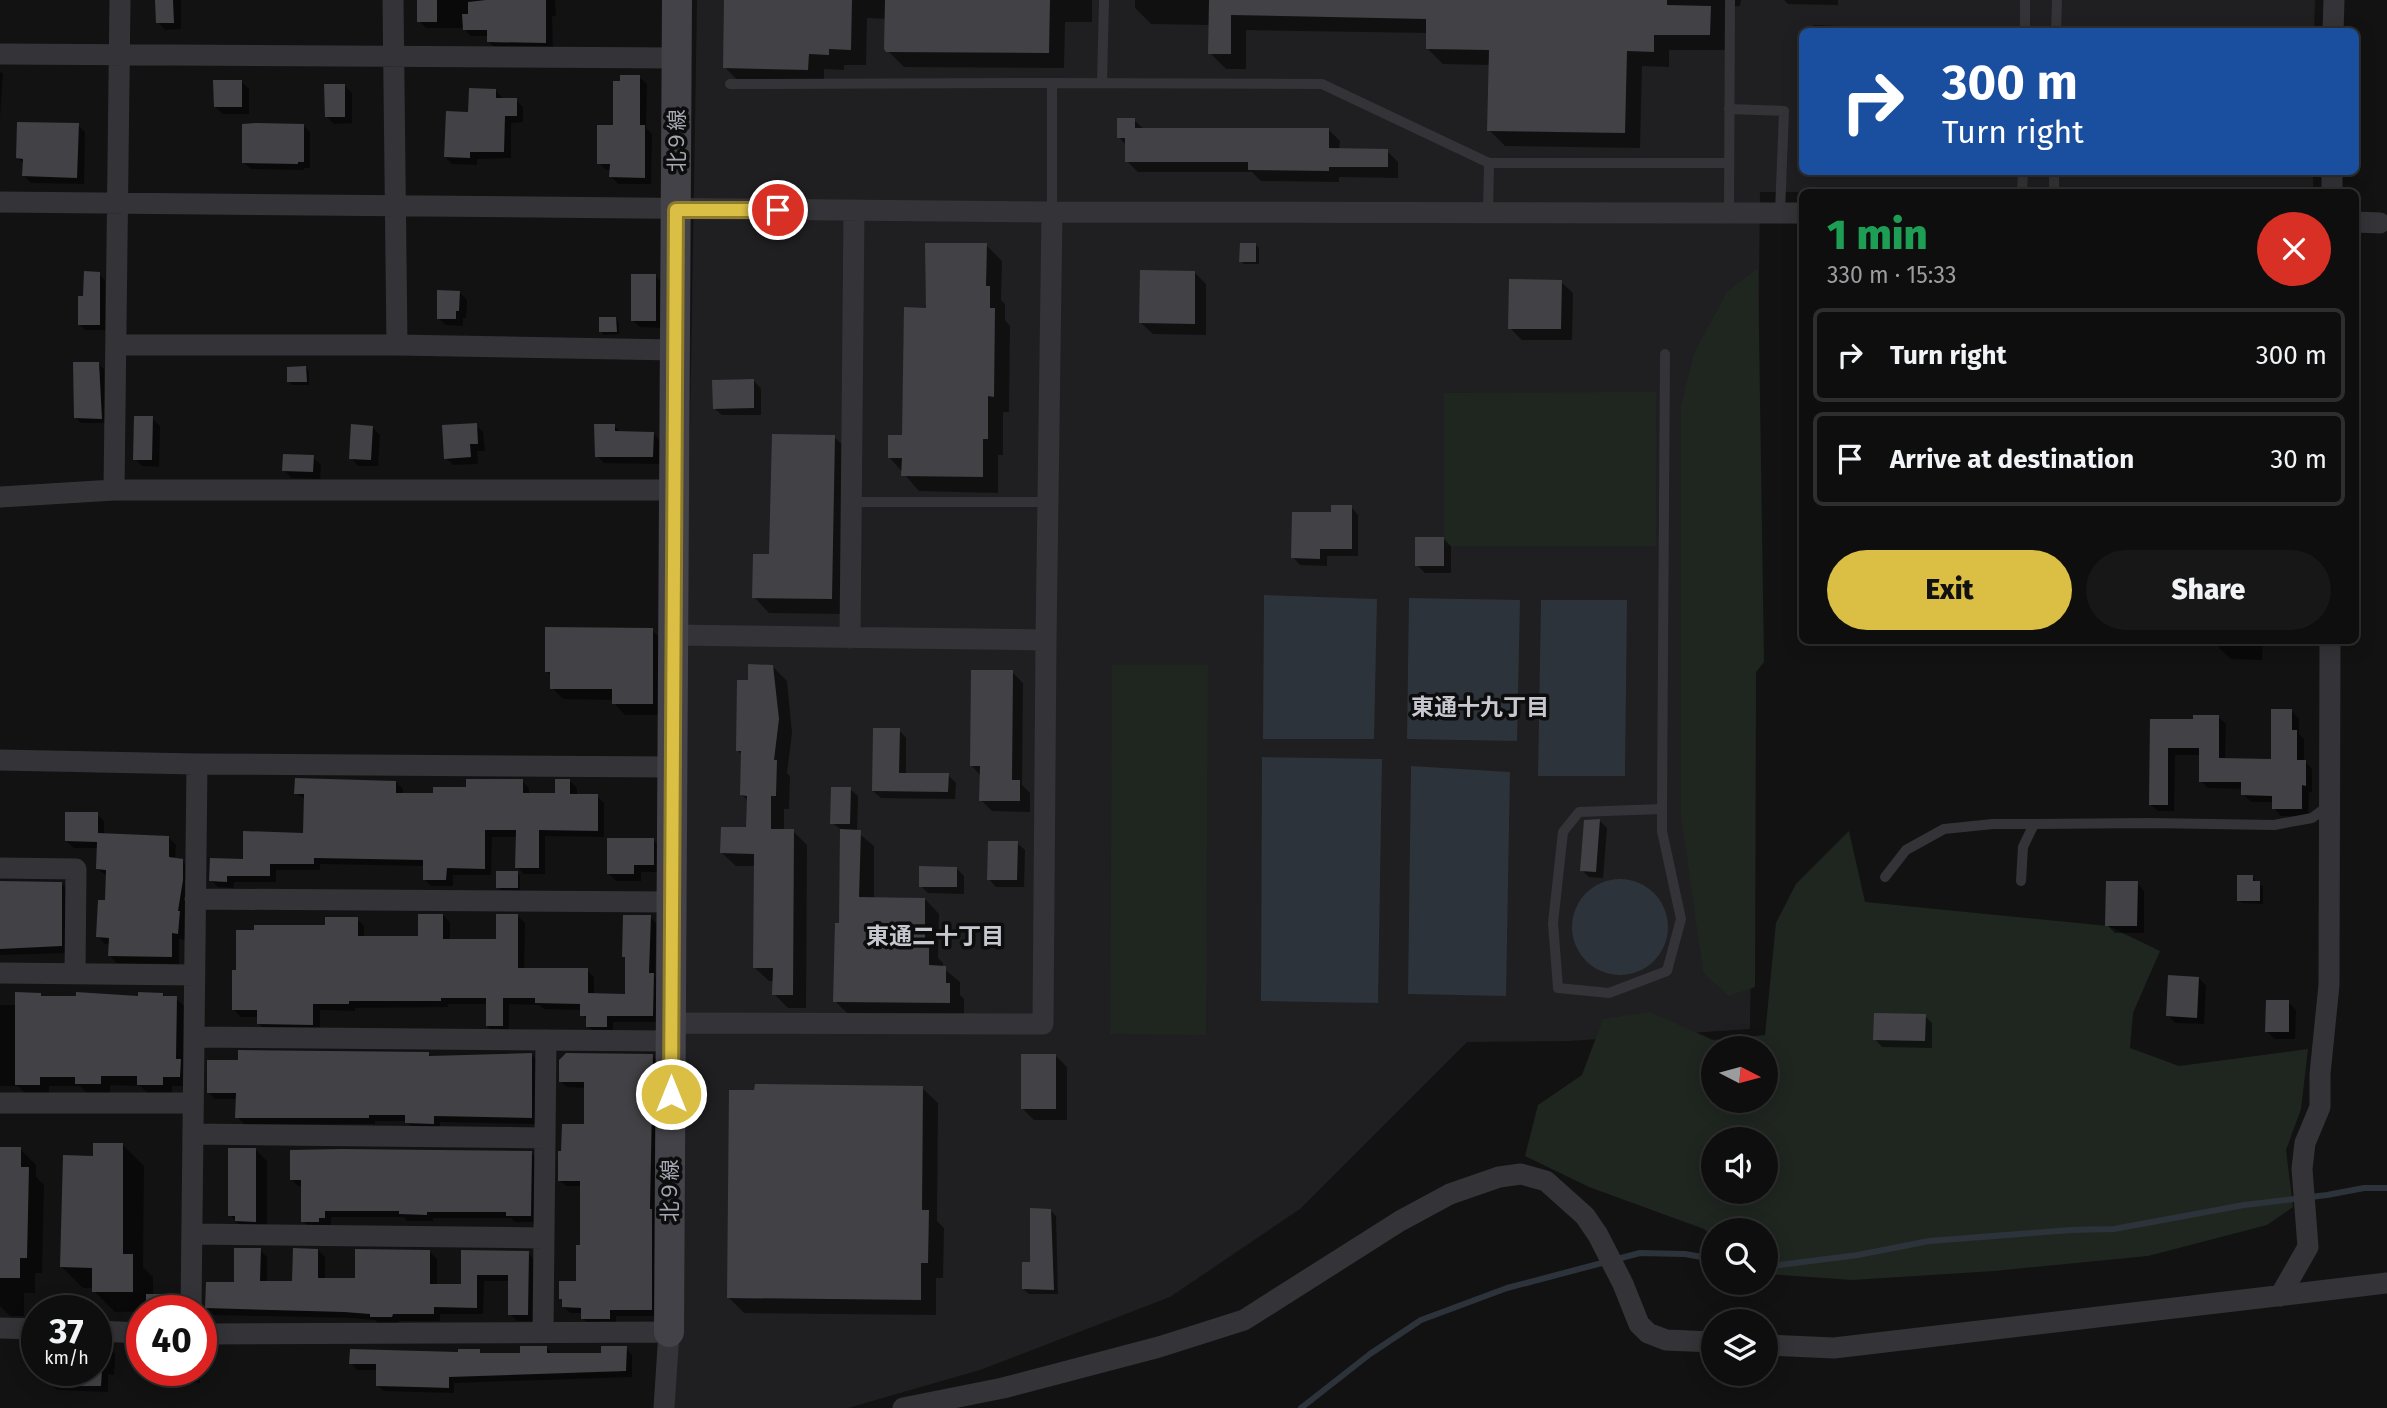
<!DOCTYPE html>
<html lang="en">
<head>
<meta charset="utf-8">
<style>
  body { margin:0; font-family:"Fira Sans","Noto Sans JP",sans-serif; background:#171717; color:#f1f3f6; height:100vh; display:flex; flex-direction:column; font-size:26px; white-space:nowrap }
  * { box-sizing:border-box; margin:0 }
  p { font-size:23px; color:#9b9c9e }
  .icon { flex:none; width:38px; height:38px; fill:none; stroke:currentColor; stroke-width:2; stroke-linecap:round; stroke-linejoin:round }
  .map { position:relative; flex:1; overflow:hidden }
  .panel { position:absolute; left:1799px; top:189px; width:560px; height:455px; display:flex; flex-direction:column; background:#0e0e0e; border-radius:10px; box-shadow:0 4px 18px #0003,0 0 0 2px #2e2e2e }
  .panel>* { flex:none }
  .top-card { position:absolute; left:1799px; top:28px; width:560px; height:147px; border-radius:10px; box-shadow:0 4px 18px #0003,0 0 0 2px #2e2e2e; background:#1a4fa0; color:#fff; overflow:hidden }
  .needle { width:46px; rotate:96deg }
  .controls { position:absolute; left:1701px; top:1036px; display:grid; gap:14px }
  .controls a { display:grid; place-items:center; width:77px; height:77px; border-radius:50%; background:#0e0e0e; box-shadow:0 4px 18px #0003,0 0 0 2px #2e2e2e; font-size:35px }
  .speed { position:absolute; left:21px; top:1295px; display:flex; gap:14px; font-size:35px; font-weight:700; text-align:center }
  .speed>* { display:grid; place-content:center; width:91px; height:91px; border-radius:50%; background:#0e0e0e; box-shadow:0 4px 18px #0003,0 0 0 2px #2e2e2e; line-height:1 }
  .speed small { font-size:18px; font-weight:400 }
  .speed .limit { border:10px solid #d22; background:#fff; color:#111 }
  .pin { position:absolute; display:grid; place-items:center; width:60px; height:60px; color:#fff; margin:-30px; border:4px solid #fff; border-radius:50%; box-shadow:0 2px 7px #0007 }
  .me { position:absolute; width:77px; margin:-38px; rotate:0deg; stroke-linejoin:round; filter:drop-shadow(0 0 5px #0008) }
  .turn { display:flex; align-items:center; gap:24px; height:147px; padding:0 28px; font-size:32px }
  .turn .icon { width:91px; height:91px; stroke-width:2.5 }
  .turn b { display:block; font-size:49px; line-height:60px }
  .round { display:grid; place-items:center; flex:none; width:74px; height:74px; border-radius:37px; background:#171717 }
  .summary { display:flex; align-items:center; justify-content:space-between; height:119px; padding:0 28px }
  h1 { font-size:42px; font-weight:800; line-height:52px; color:#1e9e55 }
  .cta { display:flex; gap:14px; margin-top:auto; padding:14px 28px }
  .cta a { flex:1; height:80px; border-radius:42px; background:#dabf44; color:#111; font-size:28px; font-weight:800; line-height:80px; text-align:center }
  .cta a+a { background:#171717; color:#f1f3f6 }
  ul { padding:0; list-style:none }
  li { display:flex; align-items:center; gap:21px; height:94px; margin:0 14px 10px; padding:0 14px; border:4px solid #2e2e2e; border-radius:10px }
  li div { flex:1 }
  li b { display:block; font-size:26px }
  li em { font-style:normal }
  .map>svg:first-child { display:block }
  .built { fill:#1f1e20 }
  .green { fill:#1f2620; fill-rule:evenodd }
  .water { fill:#2d333a }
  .shadow { fill:#0007 }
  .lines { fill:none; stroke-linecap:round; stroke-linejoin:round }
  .stream { stroke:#2d333a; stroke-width:6 }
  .building { fill:#424246 }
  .lane { stroke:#343438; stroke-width:10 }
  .street { stroke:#343438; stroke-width:21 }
  .secondary { stroke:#424248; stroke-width:30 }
  .route-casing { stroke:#8e7c2c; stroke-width:18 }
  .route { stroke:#dabf44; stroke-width:12 }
  .labels { text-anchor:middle; stroke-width:7; stroke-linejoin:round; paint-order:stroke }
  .street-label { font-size:21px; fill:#a5a7b2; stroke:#0d0d0e }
  .neighbourhood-label { font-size:23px; font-weight:bold; fill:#c6c7cf; stroke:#0d0d0e }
</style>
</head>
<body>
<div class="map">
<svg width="2387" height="1408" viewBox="0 0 2387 1408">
  <rect width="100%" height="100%" fill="#121213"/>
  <!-- built -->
  <path class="built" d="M697 0H2315L2314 31 1802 32V172H2313V192H1760L1750 1029 1569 1041 1467 1042 1300 1209 1170 1297 980 1370 848 1408H674Z"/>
  <!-- green -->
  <path class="green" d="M1758 268 1764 662 1756 672 1755 987 1729 996 1703 973 1681 815V407L1694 353 1727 292Z
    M1656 392V546H1444V393Z
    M1112 665H1208L1206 1035 1110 1034Z
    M1849 831 1865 902 2108 926 2160 951 2133 1013 2130 1048 2179 1066 2308 1049 2301 1109 2286 1150 2293 1207 2267 1225 2148 1256 1994 1271 1852 1280 1766 1274V1230H1713V1237L1704 1229 1589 1187 1525 1156 1538 1105 1582 1075 1603 1019 1650 1012 1713 1040 1765 1035 1776 923 1796 884ZM1713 1048H1766V1101H1713ZM1713 1139H1766V1192H1713Z"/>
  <!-- water -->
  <path class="water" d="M1264 595 1377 599 1374 739H1263Z
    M1409 598 1520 600 1517 741 1407 739Z
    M1541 600H1627L1625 776H1538Z
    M1262 757 1382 759 1378 1003 1261 1001Z
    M1411 766 1510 772 1506 996 1408 994Z
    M1572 927a48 48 0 1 1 96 0a48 48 0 1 1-96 0Z"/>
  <!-- shadow -->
  <path class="shadow" d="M157 0H181V29L165 30 158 22Z
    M419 0H555L556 16H552L553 50 496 49 489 42V36H471L463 28H426L419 21Z
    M726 0H1092V22H1065L1064 68 904 67 886 49 887 19 867 18 866 65H844V70L824 69V85L740 83 725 67Z
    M1135 0H1741L1740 6 1727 7 1726 50H1669V67L1642 66 1640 148 1505 146 1489 130 1490 65 1443 64 1428 49V33L1246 30V69H1226L1210 53V25L1151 24 1135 8Z
    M1784 0H1838V5L1788 4Z
    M1813 25 1929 29 1931 32H1813Z
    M0 71 3 74 0 118Z
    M639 77 647 84 646 128 652 134 651 184H618L611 176V170H606L599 163Z
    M241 81 249 89V114H223L215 107Z
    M344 85 352 93V123L334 124 326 116Z
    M496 91 503 98 516 100 523 107V122L511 123V158L477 159V165L452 164 445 157 469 114Z
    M1134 120 1145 130 1328 129 1340 141 1339 150 1387 151 1398 162V178L1339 177V182L1261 181 1252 172H1138L1127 161V146L1119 137Z
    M78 125 85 132 84 184 31 183 24 176V164L18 158Z
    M303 125 310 132V168H304V170L251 169 244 163Z
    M986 245 1002 261 1001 300 1005 304V320L1010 326 1009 412H1003V455H998V493L919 491 890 458 904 437 927 309Z
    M1256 245 1259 248V264H1244L1241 261Z
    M1194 272 1206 284V335L1153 334 1141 323Z
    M99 274 105 280V330H85L79 324 84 298Z
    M655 276 663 283V328L640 327 632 320Z
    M1561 282 1573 293 1572 340H1522L1510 328Z
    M459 292 467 300 466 318H463V326L446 325 438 318Z
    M616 319 619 322V334L604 335 601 331Z
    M98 364 104 369 106 423H81L75 417Z
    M306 368 309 371V385H292L289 382Z
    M754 381 761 389V415H722L714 408Z
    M152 418 160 426 159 467 142 466 135 459Z
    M476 425 483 432 485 451H477L478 464 453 465 446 458Z
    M614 426 622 433H653L660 441V464L604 463 597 456Z
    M372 427 380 435 378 466H358L351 458Z
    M834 437 850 452 847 614 769 613 754 597 771 556Z
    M313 457 321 465 320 479 291 478 284 470Z
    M1351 507 1358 515V556H1327V566L1300 565 1293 557Z
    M1443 538 1451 546V573H1425L1417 565Z
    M652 630 664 642V715H625L614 703V700L563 699 552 688V676L546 671Z
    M2219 640H2263L2262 660 2231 659 2219 648Z
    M773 667 787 681 792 733 787 773 790 776 789 809H784V831H793L807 845 806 1008H788L774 994V981H769L755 968V866H736L722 853 748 829V801L742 795 743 755 737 750 750 682Z
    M1012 672 1023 683 1022 785 1030 793V812L992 811 981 800V776L972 766Z
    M2292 711 2299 719V734L2304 739V761L2312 769V792H2309L2308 816H2281L2274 808V802H2251L2243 794V789L2208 788 2201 781V755H2175L2174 811H2158L2150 804 2151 721H2195L2218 717 2226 724 2225 760 2273 761Z
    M899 730 906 738V775H948L956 783 955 799 881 798 873 791Z
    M522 781 529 788V794L556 795 570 781 577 788V796H597L604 803V837L545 836V874H524L517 867V837H492L491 875H453V886H431L424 879V866L320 864V870H276V882H234L233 888 218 887 211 880 245 861 305 835 306 800 296 793 396 782 403 789V795H434Z
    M850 789 858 796 857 832 874 846V899H925L939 914 938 958 943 963V968L960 982V995L964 999V1017L850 1016 835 1001 840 924 842 830 832 823Z
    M97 814 104 821V835L168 837 176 845 175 860H182L189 868 185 940 179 939V964L117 963 110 956V944H105L98 936 107 902V876L97 869 98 848H74L66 841Z
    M1600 821 1607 828 1603 878 1589 877 1582 870Z
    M653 840 660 847V872H641V881H616L608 873Z
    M1017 843 1025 850 1024 887H996L989 879Z
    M956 868 964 876V894L928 893 921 886Z
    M517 873 520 876V890H501L498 887Z
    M2253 876 2256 883 2263 886V904L2242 903 2239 900Z
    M2137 883 2144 891V933H2115L2107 925Z
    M0 884H62L69 891V953L0 955Z
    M443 915 450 922V941H497L518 916 525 923 524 970H587L594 977V995L627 996 650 917 657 924 655 977 660 981V1022H613V1034L595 1033 588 1026V1021L582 1015V1010L544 1009 539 1005 509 1004V1033H494L487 1026 488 1004H448V1007L355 1008V1011L320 1010V1031H266L259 1024V1017H241L234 1010 327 927 357 919 364 926V938H419Z
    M2199 978 2206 986 2204 1024 2175 1023 2168 1015Z
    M40 994 43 998H140L163 994 166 998H176L186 1008 190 1086H172V1094H149L140 1086 110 1085V1094L87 1093 80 1086H49V1094H26L18 1086H0V1005H17Z
    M2288 1002 2296 1010 2295 1039H2275L2267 1032Z
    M1925 1016 1932 1023V1048L1882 1047 1875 1039Z
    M429 1054 432 1057 532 1055 538 1061V1124L440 1122V1130L413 1129 407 1121H375V1124H244L237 1117V1099H215L208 1092Z
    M652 1056 659 1062 657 1316H616V1324H589L582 1318V1313H570L564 1307V1301L561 1298 578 1283 581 1247V1186H566L559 1180 585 1126V1088L567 1087 560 1081Z
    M1056 1056 1067 1067V1120H1034L1022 1108Z
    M922 1088 938 1103 937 1221 944 1228 943 1278H936V1315L744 1313 728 1297Z
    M123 1145 144 1166 143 1267 153 1277V1296H161L165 1299 164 1311 115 1312 94 1291V1288H83L62 1267 95 1158Z
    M0 1149H20L36 1165V1177L44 1185 42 1273H35V1293H24V1316H10L0 1306Z
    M256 1150 267 1161V1233L241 1227 230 1215Z
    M531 1153 538 1160 537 1222H515L511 1218H433V1221H407L404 1217H331V1225H325V1229L310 1228 303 1221V1186H298L291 1179Z
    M1050 1210 1056 1216 1058 1294H1029L1023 1289Z
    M260 1250 267 1257V1283H294L318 1250 325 1257V1280H357L430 1252 437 1259V1285H463V1252L528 1253 535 1260V1321H517L510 1314 509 1281H484L483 1314H440V1321H399V1324H379L375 1320 352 1318 214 1315 207 1307 236 1284Z
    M96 1346H108L115 1354 114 1375 108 1374V1392L57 1390 50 1383V1370H96Z
    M546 1347 553 1354 603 1355 626 1348 632 1355V1377L454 1383V1393L384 1391 377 1385V1370H357L351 1363 479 1351 483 1355H521Z
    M150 1370H200V1383L156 1382 150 1376Z"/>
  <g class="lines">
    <!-- stream -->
    <path class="stream" d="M1766 1264 1779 1265 1858 1255 1929 1241 2071 1230 2114 1229 2244 1205 2327 1195 2364 1188H2387
      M1301 1408 1370 1354 1421 1320 1507 1288 1640 1253 1685 1254 1713 1259"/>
  </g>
  <!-- building -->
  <path class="building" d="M155 0H173L174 23H156Z
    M417 0H437V22H417Z
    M486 0H546V43L487 42V30H463L462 14H468V2Z
    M724 0H852L851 50 829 49V55L809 54 808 70 723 68Z
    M885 0H1050L1049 53 886 52 884 49Z
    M1209 0H1667V5L1711 6 1710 35H1654V52L1627 51 1625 133 1487 131 1489 50 1426 49V19L1231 15V54H1208Z
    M620 75H640V125H645V178L609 177 610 164H597V125H613V81H620Z
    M213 80H242V107H214Z
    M324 84H345V117H325Z
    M469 88 496 89V98H517V116H505L504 152H470V158L444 157 446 111 468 112Z
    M1117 118H1135V128H1329V148L1388 149V167H1329V171L1248 170V162H1125V138H1117Z
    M17 122 79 123 77 178 22 176 23 159 16 158Z
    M256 123 304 124V162H298V164L242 163V124Z
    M925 243H987L986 286H990V308H995L994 397 988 396V439H983V477L901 476 902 458H888V435H902L904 307 926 308Z
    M1240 243H1256V262H1239Z
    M1140 270 1195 271V324L1139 323Z
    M84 271 100 272V325H78V296H83Z
    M631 274H656V321H631Z
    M1509 279 1562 280 1561 329H1508Z
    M437 290 460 291 459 311H456V319H437Z
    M599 317H616L617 332H599Z
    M73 362H99L102 419 74 418Z
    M306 366 307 382H287V367Z
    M754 379V408L713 409 712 380Z
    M134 416H153L152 460H133Z
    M477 423 478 444H470L471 457 444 459 442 425Z
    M351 424 373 426 371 460 349 459Z
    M594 424H615V431L654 432 653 457H595Z
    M772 434 835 435 832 599 752 598 753 554H769Z
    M283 454 314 455 313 472 282 471Z
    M1331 505H1352V549H1320V559L1291 558 1292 512H1331Z
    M1415 537H1444V566H1415Z
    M545 627 653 628V704H612V689H550V672H545Z
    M748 664 773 665 779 719 774 760H777L776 796H771V829H794L793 995H772L773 968H753L754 854 720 853 721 827H746L747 796 740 795 741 751H736L737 680H748Z
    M971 670H1013L1012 780H1020V801H979L980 766H970Z
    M2271 709H2292V730H2297V760H2306V786L2302 785V809H2272V796L2241 795V782H2199V748H2168V805H2149L2150 719H2193V715H2219V758L2271 759Z
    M873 728H900L899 773H949L948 792 872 791Z
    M295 778 396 781V793H433V787H466V779H523V793H555V779H570V794H598V831L539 830V868H515L516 830H485V869L447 868 446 880H423V860L314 858V864H270V876H227V882L209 881 210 858 243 859V831L303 833 304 794H294Z
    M831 787H851L850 824H830Z
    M65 812H98V833L169 836V857L183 859V880L178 911H180L178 934 172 933V957L108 956 109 938 96 937 98 900H105L106 870 96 869 97 842 65 841Z
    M1600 819 1596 872 1580 871 1584 820Z
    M840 829 861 830 859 897 925 898V946H929V965L946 966V983H950V1003L833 1002 835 923H839Z
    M607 838H654V865H634V874H607Z
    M988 841H1018L1017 880H987Z
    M919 866 957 867V887H919Z
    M496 871H518V888H496Z
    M2237 875H2253V881H2260V901H2237Z
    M0 881 62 882V946L0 949Z
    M2106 881H2138L2137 926H2105Z
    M418 914H443V939H496V914H518V968H588V993L625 994V957H622L623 915H651L649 973H654L653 1016H607V1027H586V1016H580V1004L535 1003V998H503V1026H486V998H441V1001H349V1004H313V1025L257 1024V1010H232V970H236V930H254V925H325V917H358V936H418Z
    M2168 975 2199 977 2197 1018 2166 1016Z
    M15 992 41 993V996H76V992L138 996V992L163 993V996H177L176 1059H181L180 1077H163V1085H137V1076H101V1084H75V1077H40V1085H15Z
    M2266 1000H2289V1032H2265Z
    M1874 1013 1926 1014 1925 1041 1873 1040Z
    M238 1050 429 1052V1056L532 1053V1118L434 1116V1124L405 1123V1115H369V1118H235L236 1093H207V1060H238Z
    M566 1053 653 1054 650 1209H652V1310H610V1319H581V1308L562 1307V1299H559V1281H576V1245H580V1181H558V1151H561L562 1124H584V1082H559V1060Z
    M1021 1054H1056V1109H1021Z
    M755 1084 923 1086 922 1210H929L928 1263H921V1300L727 1298 729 1090H754Z
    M93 1143H123V1254H133V1292H92V1268L60 1267 63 1155 93 1156Z
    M0 1147H21V1167H29L27 1258H20V1278H0Z
    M228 1148H256V1222L235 1221V1216H228Z
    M343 1149 532 1151 531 1216H506V1212H427V1215L399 1214V1211H325V1218H319V1222H301V1180H290V1150Z
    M1030 1208 1051 1209 1054 1290 1022 1289V1262H1030Z
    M234 1248H261L260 1281H292L293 1248 318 1249V1278H355V1249L430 1250V1284H461V1250L529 1251 528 1315H508V1275H477V1308L434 1307V1314H393L392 1317H370V1314L344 1312 205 1308 206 1282H234Z
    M146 1294H162V1310H146Z
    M520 1346H547V1353H601V1346H627L626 1371 449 1377V1388L417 1387 376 1386V1364H349L350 1349 458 1352V1349H480V1353H520Z
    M80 1370H102L101 1386H80Z"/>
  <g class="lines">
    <!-- lane -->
    <path class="lane" d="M2025 32V0
      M2056 32 2057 0
      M1102 83 1104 0
      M730 84 1052 83
      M1729 109 1784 111 1780 212
      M2022 192 2023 172
      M2054 192V172
      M1729 211 1730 0
      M1052 212V83L1322 84 1489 163
      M1488 213 1489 163H1729
      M851 502H1049
      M1662 809 1579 812 1563 832 1553 923 1558 988 1609 993 1667 971 1681 919 1662 831V809L1665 354
      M1885 877 1906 850 1944 829 1993 824H2034
      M2021 881 2023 847 2034 824 2150 823 2274 825 2312 818 2328 806"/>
    <!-- street -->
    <path class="street" d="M393 0 397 345
      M2333 32 2334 0
      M0 54 677 58
      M2332 192V172
      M0 202 1052 212 1802 213
      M2356 222 2380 223
      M116 345H397L675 350
      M114 490 120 0
      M0 497 114 490H674
      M674 635 1046 640
      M850 638 854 210
      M0 760 197 764 673 767
      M0 868 76 869 75 974
      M195 899 672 902
      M0 973 195 975
      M671 1023 1043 1024 1046 640 1052 212
      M194 1037 671 1041
      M0 1103H193
      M193 1134 545 1138
      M192 1234 544 1238
      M2280 1296 2308 1247 2302 1169 2305 1143 2320 1107V1074L2329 985 2330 640
      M191 1311 197 764
      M0 1328 37 1329
      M96 1331 142 1333
      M543 1331 546 1040
      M201 1334 669 1332 664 1408
      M1766 1345 1834 1348 2387 1283
      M903 1408 1003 1388 1159 1347 1244 1320 1400 1221 1450 1194 1499 1177 1521 1174 1546 1181 1585 1216 1598 1235 1623 1284 1639 1324 1648 1333 1666 1340 1713 1342"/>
    <!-- secondary -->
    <path class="secondary" d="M669 1332 677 0"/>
  </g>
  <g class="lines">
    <!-- route casing -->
    <g class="route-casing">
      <path id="route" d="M671 1094 676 210H778"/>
    </g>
    <!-- route -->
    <use href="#route" class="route"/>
  </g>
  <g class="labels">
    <!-- street labels -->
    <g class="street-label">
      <text transform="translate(677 141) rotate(-90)" y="7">北９線</text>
      <text transform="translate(670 1191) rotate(-90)" y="7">北９線</text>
    </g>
    <!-- neighbourhood labels -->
    <g class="neighbourhood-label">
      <text x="1480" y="715">東通十九丁目</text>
      <text x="935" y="944">東通二十丁目</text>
    </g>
  </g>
</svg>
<div class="controls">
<a><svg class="needle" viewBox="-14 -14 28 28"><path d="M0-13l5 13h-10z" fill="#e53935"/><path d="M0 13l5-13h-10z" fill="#9b9c9e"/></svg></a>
<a><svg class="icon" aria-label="sound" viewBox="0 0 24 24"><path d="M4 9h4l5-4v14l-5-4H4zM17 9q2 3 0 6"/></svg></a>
<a><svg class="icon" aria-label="search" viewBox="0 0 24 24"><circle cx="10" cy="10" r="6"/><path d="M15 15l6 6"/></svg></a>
<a><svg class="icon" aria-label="layers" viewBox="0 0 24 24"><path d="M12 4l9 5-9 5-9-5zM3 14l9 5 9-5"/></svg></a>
</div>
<div class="speed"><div>37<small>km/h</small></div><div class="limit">40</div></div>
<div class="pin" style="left:778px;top:210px;background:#d93025"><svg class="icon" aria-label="arrive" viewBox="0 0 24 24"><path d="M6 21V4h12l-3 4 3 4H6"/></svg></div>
<svg class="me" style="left:671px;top:1094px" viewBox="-20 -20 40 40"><circle r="17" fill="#dabf44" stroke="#fff" stroke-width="3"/><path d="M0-11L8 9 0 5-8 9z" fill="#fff"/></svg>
<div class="top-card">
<div class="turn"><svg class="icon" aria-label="right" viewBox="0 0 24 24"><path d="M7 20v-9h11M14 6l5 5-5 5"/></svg><div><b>300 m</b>Turn right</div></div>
</div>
<section class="panel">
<div class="summary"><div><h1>1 min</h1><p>330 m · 15:33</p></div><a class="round" style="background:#d93025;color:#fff"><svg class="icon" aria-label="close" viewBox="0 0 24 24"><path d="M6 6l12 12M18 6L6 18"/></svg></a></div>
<ul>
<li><svg class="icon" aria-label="right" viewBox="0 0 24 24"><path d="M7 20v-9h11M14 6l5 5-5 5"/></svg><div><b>Turn right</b></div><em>300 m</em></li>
<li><svg class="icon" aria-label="arrive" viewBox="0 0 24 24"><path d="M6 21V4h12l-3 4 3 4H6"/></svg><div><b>Arrive at destination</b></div><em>30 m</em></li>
</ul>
<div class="cta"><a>Exit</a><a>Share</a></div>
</section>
</div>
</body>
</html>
